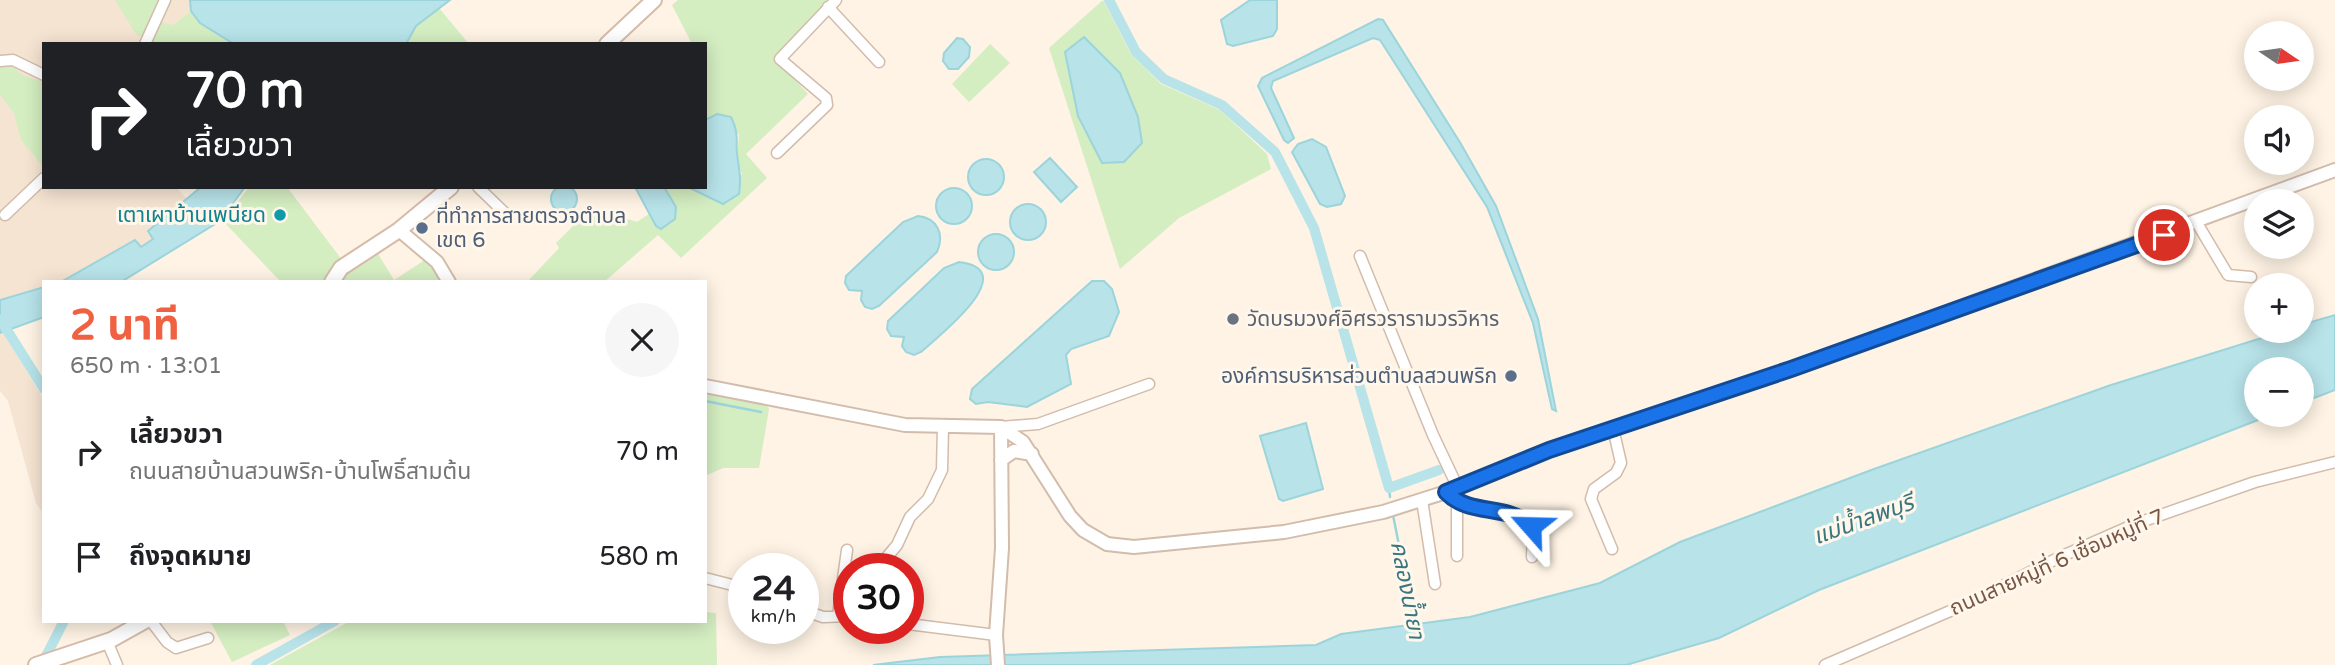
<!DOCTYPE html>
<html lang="th">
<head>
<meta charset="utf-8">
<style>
  body { margin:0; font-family:"Varela Round","Noto Sans Thai",sans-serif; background:#f6f6f6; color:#202124; height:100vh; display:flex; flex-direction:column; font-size:26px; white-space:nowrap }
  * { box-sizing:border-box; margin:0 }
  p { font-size:23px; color:#757577 }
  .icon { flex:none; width:38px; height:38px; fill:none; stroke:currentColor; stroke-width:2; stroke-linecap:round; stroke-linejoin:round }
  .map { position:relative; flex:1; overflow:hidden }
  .details { position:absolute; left:42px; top:280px; width:665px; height:343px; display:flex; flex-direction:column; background:#fff; border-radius:0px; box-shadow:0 4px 18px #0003 }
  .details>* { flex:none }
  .banner { position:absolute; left:42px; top:42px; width:665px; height:147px; border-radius:0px; box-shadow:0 4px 18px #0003; background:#202124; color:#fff; overflow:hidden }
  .needle { width:46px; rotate:103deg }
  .fabs { position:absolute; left:2244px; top:21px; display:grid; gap:14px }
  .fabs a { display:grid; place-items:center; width:70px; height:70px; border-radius:50%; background:#fff; box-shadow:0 4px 18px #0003; font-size:35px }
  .speed { position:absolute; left:728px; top:553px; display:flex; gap:14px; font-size:35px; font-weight:700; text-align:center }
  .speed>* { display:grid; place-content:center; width:91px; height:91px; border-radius:50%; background:#fff; box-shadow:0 4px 18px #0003; line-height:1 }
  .speed small { font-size:18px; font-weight:400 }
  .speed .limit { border:10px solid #d22; background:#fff; color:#111 }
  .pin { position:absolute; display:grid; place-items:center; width:60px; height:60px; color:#fff; margin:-30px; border:4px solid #fff; border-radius:50%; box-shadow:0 2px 7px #0007 }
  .me { position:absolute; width:77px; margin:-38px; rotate:295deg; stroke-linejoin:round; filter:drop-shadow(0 0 5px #0008) }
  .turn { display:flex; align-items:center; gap:24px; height:147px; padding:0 28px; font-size:32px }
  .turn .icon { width:91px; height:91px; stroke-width:2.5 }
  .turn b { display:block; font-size:49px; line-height:60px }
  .round { display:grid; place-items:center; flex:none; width:74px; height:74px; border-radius:37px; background:#f6f6f6 }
  .headline { display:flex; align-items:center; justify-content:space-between; height:119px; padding:0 28px }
  h1 { font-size:42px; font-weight:700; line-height:52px; color:#f06141 }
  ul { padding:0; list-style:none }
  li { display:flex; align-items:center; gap:21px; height:105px; padding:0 28px }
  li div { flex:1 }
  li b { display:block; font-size:26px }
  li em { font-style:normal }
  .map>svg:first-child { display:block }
  .residential { fill:#f6e4d2 }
  .green { fill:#d4edc1 }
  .water { fill:#b7e3e9; stroke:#9cd4db; stroke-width:2 }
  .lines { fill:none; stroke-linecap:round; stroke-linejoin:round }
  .stream { stroke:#9cd4db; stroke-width:2.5 }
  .canal { stroke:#b7e3e9; stroke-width:10 }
  .minor-casing { stroke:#d2bcac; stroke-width:13 }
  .tertiary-casing { stroke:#d2bcac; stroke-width:16 }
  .secondary-casing { stroke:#d6bba9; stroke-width:18 }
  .minor { stroke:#fff; stroke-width:10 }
  .tertiary { stroke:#fff; stroke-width:12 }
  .secondary { stroke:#fff; stroke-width:14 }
  .route-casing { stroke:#114b97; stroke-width:18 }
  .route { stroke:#1a73e8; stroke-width:12 }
  .culture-dot { fill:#0f9aa8; stroke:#fff7ec; stroke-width:2.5 }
  .service-dot { fill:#5c6f8a; stroke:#fff7ec; stroke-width:2.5 }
  .worship-dot { fill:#6b7280; stroke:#fff7ec; stroke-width:2.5 }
  .labels { text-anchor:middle; stroke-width:6; stroke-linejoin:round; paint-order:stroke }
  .culture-label { font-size:21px; fill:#0d838f; stroke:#fff7ec; text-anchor:end }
  .service-label { font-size:21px; fill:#4e5e75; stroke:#fff7ec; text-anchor:start }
  .worship-label { font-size:21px; fill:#5b616d; stroke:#fff7ec; text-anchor:start }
  .street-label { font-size:21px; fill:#785747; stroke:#fff7ec }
  .water-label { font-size:23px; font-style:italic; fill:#3a767e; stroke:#fff7ec }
</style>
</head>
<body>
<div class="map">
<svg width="2335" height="665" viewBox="0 0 2335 665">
  <rect width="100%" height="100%" fill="#fef3e4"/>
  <!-- residential -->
  <path class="residential" d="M0 0H190L191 11 150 44H44V187H176L187 199 148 231 153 238 140 247 135 240 61 282H44V287L0 300Z
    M0 333H3L44 400V515L36 503 8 401 0 391Z"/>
  <!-- green -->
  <path class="green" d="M115 0H159L144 36H137Z
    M678 0H830L799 30 776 59 808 94 746 154 767 178 681 258 658 235 604 282H527L559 248 556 243 591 208 637 222 649 214 656 226 676 207 664 187H688L723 204 742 174 737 159 739 134 705 120V44H692L672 5Z
    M1103 0 1131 54 1161 84 1220 110 1267 154 1271 169 1179 218 1120 269 1049 48Z
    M439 8 469 44H406L416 26Z
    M191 11 200 23 234 44H150L160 22 173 25Z
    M990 44 1010 63 969 102 952 84Z
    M10 64 24 76 44 82V168L21 140 14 113 0 95V66Z
    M249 187H287L342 260 326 282H281L223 221Z
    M375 249 394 280 425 260 444 282H336L343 270Z
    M705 393 767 405 769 409 759 468H723L705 476Z
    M705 612 716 613 717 665H270L350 621H705Z
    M210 621H283L290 635 232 662Z"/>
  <!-- water -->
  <path class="water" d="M190 0H450L416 26 406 44H234L200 23 191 11Z
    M1250 0H1277V29L1273 36 1233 46 1227 44 1221 20Z
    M1378 19 1383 20 1461 144 1496 206 1538 319 1556 411 1552 409 1533 323 1487 207 1380 40 1373 38 1273 81 1271 88 1294 138 1288 143 1284 140 1258 86 1262 78Z
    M1084 37 1120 73 1138 117 1142 143 1124 162 1102 163 1078 116 1065 52Z
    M957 38 963 39 970 47 969 57 958 69H949L943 61 944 53Z
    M717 114 731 117C741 138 734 142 738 161 740 174 741 181 739 194L723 204 688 187H705V120Z
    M1312 139 1326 147 1345 196 1341 204 1327 207 1320 204 1292 152 1298 144Z
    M1050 158 1077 187 1061 202 1034 172Z
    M968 177a18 18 0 1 1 36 0a18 18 0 1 1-36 0Z
    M551 199a13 13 0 1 1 26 0a13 13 0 1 1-26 0Z
    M201 187H245L220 221 121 282H61L135 240 141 247 153 239 148 231Z
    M635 187H664L676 207 675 219 661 229 656 226Z
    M936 206a18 18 0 1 1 36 0a18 18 0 1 1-36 0Z
    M1010 222a18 18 0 1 1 36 0a18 18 0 1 1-36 0Z
    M918 216C937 218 945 234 937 252L879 306 872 309 865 307 861 300 862 291 849 290 845 283 846 276 903 222Z
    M978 252a18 18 0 1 1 36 0a18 18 0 1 1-36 0Z
    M959 262C1025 270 936 338 921 352L914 355 906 352 902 346 904 337 891 336 887 329 888 321 944 268Z
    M1092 281H1104L1112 289 1119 312 1109 336 1071 349 1066 355 1071 384 1027 407 988 402 976 404 970 399 972 389Z
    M44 287V317L0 333V300Z
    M2335 315V390L2301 403V369H2256V415H2271L1819 590 1719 638 1626 665H873L940 657 1316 645 1341 634 1470 617 1600 583 1680 542 1874 469 2111 385 2284 331H2301V325Z
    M1306 423 1323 489 1283 501 1279 499 1260 436Z"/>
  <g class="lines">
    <!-- stream -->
    <path class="stream" d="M705 401 761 412
      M1389 488 1390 497
      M1393 515 1415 626"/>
    <!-- canal -->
    <path class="canal" d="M1109 0 1136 52 1164 79 1222 105 1275 152 1314 228 1389 488 1439 470
      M0 319 44 389
      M45 658 64 621
      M256 665 335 621"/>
    <!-- minor casing -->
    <g class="minor-casing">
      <path id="minor" d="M828 7 879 62
        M145 44 165 0
        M0 61 13 60 44 75
        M777 153 827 105 826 98 780 59 836 0
        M478 187 508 216
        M5 215 44 178
        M2197 223 2228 275 2251 277
        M1360 256 1433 435 1458 488
        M1001 427 1038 424 1149 384
        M1446 492 1457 504V556
        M1422 500 1435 584
        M1457 504 1516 516 1531 526 1533 532 1532 557
        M1612 549 1591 499 1594 489 1616 473 1621 463 1613 428
        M877 569 897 545 910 517 928 499 942 470 943 426
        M705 578 744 588
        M803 610 823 617 849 616
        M838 616 847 550
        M151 621 167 642 176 648 208 638
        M908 624 996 635
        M107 641 117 665
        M1825 665 1971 602 2060 557 2135 524 2255 482 2335 462"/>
    </g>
    <!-- tertiary casing -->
    <g class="tertiary-casing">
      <path id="tertiary" d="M399 230 437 262 449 282
        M705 386 905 425 1001 427 1023 442 1070 516 1083 530 1107 544 1134 547 1284 532 1383 512 1446 492 1549 450 1791 369 2335 170
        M1001 460 1014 451 1032 454
        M998 665 996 635 1002 548 1001 427"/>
    </g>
    <!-- secondary casing -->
    <g class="secondary-casing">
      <path id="secondary" d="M607 44 654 0
        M332 282 341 268 399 230 451 187
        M36 665 111 640 145 621"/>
    </g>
    <!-- minor -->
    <use href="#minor" class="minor"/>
    <!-- tertiary -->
    <use href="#tertiary" class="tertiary"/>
    <!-- secondary -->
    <use href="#secondary" class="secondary"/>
  </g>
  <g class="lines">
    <!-- route casing -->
    <g class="route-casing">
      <path id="route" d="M1531 526C1506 503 1470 517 1446 492L1549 450 1791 369 2164 235"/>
    </g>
    <!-- route -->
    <use href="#route" class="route"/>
  </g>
  <!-- markers -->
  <circle class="culture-dot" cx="280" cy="215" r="7"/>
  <g class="service-dot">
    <circle cx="422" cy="228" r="7"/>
    <circle cx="1511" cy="376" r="7"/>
  </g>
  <circle class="worship-dot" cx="1233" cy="319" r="7"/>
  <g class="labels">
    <!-- culture labels -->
    <g class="culture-label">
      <text x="266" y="222">เตาเผาบ้านเพนียด</text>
    </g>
    <!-- service labels -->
    <g class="service-label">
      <text x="436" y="223">ที่ทำการสายตรวจตำบล<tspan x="436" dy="24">เขต 6</tspan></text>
      <text x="1497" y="383" text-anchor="end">องค์การบริหารส่วนตำบลสวนพริก</text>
    </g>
    <!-- worship labels -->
    <g class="worship-label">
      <text x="1247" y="326">วัดบรมวงศ์อิศรวรารามวรวิหาร</text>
    </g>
    <!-- street labels -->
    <g class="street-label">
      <text transform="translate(2057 562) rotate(-24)" y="7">ถนนสายหมู่ที่ 6 เชื่อมหมู่ที่ 7</text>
    </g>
    <!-- water labels -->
    <g class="water-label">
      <text transform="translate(1863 519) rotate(-20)" y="8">แม่น้ำลพบุรี</text>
      <text transform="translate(1408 590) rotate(79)" y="8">คลองน้ำยา</text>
    </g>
  </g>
</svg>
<div class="fabs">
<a><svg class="needle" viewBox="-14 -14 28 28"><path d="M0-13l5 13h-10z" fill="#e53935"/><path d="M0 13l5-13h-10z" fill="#757577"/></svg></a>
<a><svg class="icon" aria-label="sound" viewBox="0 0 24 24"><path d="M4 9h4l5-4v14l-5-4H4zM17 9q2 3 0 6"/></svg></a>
<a><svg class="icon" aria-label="layers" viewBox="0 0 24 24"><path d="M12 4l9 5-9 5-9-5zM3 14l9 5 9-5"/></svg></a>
<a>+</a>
<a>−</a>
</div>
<div class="speed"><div>24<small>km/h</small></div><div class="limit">30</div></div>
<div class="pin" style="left:2164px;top:235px;background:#d93025"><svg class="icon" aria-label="arrive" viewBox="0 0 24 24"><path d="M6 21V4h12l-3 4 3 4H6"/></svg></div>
<svg class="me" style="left:1531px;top:526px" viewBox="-20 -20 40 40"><path d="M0-17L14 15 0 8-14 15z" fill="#1a73e8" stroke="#fff" stroke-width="4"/></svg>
<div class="banner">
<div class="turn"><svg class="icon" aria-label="right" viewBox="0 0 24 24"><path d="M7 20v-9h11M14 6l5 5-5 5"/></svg><div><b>70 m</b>เลี้ยวขวา</div></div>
</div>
<section class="details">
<div class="headline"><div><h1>2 นาที</h1><p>650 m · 13:01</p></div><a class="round"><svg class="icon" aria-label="close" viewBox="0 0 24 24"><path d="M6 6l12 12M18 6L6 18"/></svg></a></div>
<ul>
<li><svg class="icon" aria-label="right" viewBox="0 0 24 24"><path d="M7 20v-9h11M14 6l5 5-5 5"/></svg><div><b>เลี้ยวขวา</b><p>ถนนสายบ้านสวนพริก-บ้านโพธิ์สามต้น</p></div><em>70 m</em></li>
<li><svg class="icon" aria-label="arrive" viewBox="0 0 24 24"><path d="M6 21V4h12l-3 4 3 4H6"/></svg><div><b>ถึงจุดหมาย</b></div><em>580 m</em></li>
</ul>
</section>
</div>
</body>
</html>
